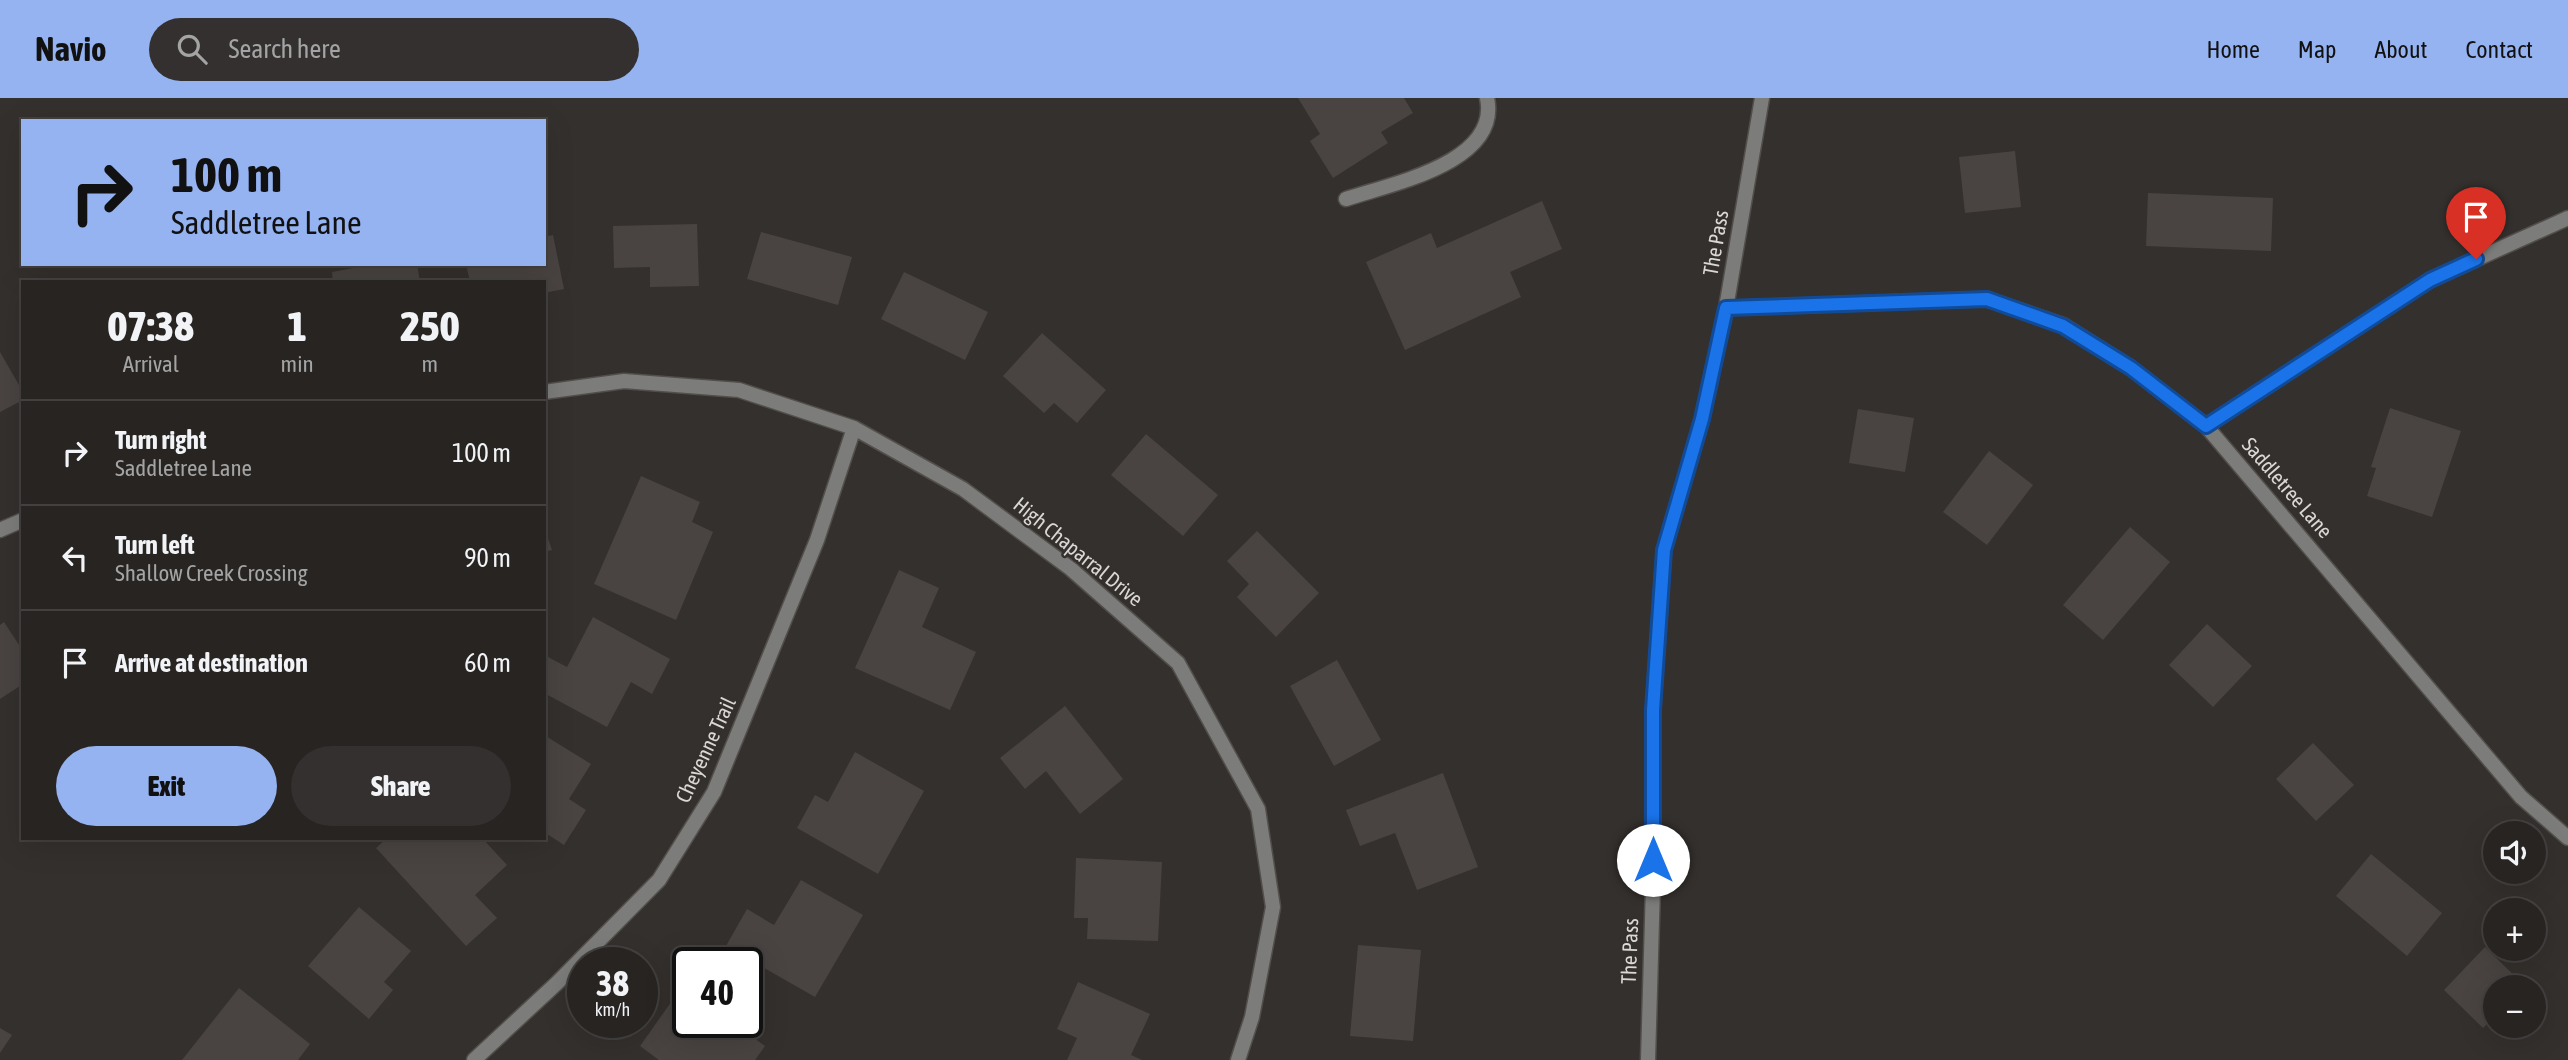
<!DOCTYPE html>
<html lang="en">
<head>
<meta charset="utf-8">
<style>
  body { margin:0; font-family:"Asap Condensed",sans-serif; background:#33302f; color:#f1f3f6; height:100vh; display:flex; flex-direction:column; font-size:26px; white-space:nowrap }
  * { box-sizing:border-box; margin:0 }
  p { font-size:23px; color:#a4a4a5 }
  .icon { flex:none; width:38px; height:38px; fill:none; stroke:currentColor; stroke-width:2; stroke-linecap:round; stroke-linejoin:round }
  .map { position:relative; flex:1; overflow:hidden }
  .drawer { position:absolute; left:21px; top:182px; width:525px; height:560px; display:flex; flex-direction:column; background:#272422; border-radius:0px; box-shadow:0 7px 28px #0002,0 0 0 2px #434140 }
  .drawer>* { flex:none }
  .guide { position:absolute; left:21px; top:21px; width:525px; height:147px; border-radius:0px; box-shadow:0 7px 28px #0002,0 0 0 2px #434140; background:#95b2f1; color:#111; overflow:hidden }
  .controls { position:absolute; left:2483px; top:723px; display:grid; gap:14px }
  .controls a { display:grid; place-items:center; width:63px; height:63px; border-radius:50%; background:#272422; box-shadow:0 7px 28px #0002,0 0 0 2px #434140; font-size:35px }
  .speed { position:absolute; left:567px; top:849px; display:flex; gap:14px; font-size:35px; font-weight:700; text-align:center }
  .speed>* { display:grid; place-content:center; width:91px; height:91px; border-radius:50%; background:#272422; box-shadow:0 7px 28px #0002,0 0 0 2px #434140; line-height:1 }
  .speed small { font-size:18px; font-weight:400 }
  .speed .limit { border:4px solid #111; border-radius:10px; background:#fff; color:#111 }
  .pin { position:absolute; display:grid; place-items:center; width:60px; height:60px; color:#fff; margin:-72px -30px; border-radius:50% 50% 50% 0; rotate:-45deg; box-shadow:0 0 7px #0007 }
  .pin .icon { rotate:45deg }
  .me { position:absolute; width:77px; margin:-38px; rotate:0deg; stroke-linejoin:round; filter:drop-shadow(0 0 5px #0008) }
  .turn { display:flex; align-items:center; gap:24px; height:147px; padding:0 35px; font-size:32px }
  .turn .icon { width:91px; height:91px; stroke-width:2.5 }
  .turn b { display:block; font-size:49px; line-height:60px }
  .eta { display:flex; justify-content:space-evenly; align-items:center; height:119px; text-align:center }
  .eta b { font-size:42px; font-weight:800; line-height:49px }
  .cta { display:flex; gap:14px; margin-top:auto; padding:14px 35px }
  .cta a { flex:1; height:80px; border-radius:42px; background:#95b2f1; color:#111; font-size:28px; font-weight:800; line-height:80px; text-align:center }
  .cta a+a { background:#33302f; color:#f1f3f6 }
  ul { padding:0; list-style:none }
  li { display:flex; align-items:center; gap:21px; height:105px; padding:0 35px; border-top:2px solid #434140 }
  li div { flex:1 }
  li b { display:block; font-size:26px }
  li em { font-style:normal }
  header { display:flex; align-items:center; gap:42px; box-sizing:border-box; height:98px; padding:0 35px; background:#95b2f1; color:#111 }
  header strong { font-size:33px }
  nav { display:flex; gap:38px; margin-inline-start:auto; font-size:24px }
  .search { width:490px; height:63px; background:#33302f; display:flex; align-items:center; gap:18px; box-sizing:border-box; padding:0 24px; border-radius:38px; color:#a4a4a5; font-size:26px }
  .map>svg:first-child { display:block }
  .building { fill:#494441 }
  .lines { fill:none; stroke-linecap:round; stroke-linejoin:round }
  .minor-casing { stroke:#524e4b; stroke-width:17 }
  .tertiary-casing { stroke:#524e4b; stroke-width:17 }
  .minor { stroke:#7c7c7a; stroke-width:14 }
  .tertiary { stroke:#7c7c7a; stroke-width:14 }
  .route-casing { stroke:#114b97; stroke-width:18 }
  .route { stroke:#1a73e8; stroke-width:12 }
  .labels { text-anchor:middle; stroke-width:5; stroke-linejoin:round; paint-order:stroke }
  .street-label { font-size:21px; fill:#dad8d6; stroke:#34302d }
</style>
</head>
<body>
<header>
<strong>Navio</strong>
<div class="search"><svg class="icon" aria-label="search" viewBox="0 0 24 24"><circle cx="10" cy="10" r="6"/><path d="M15 15l6 6"/></svg>Search here</div>
<nav><a>Home</a><a>Map</a><a>About</a><a>Contact</a></nav>
</header>
<div class="map">
<svg width="2568" height="962" viewBox="0 0 2568 962">
  <rect width="100%" height="100%" fill="#34302d"/>
  <!-- building -->
  <path class="building" d="M1298 0H1404L1413 15 1381 34 1388 45 1333 80 1310 43 1320 36Z
    M2015 53 2021 109 1965 115 1959 59Z
    M2148 95 2273 100 2271 153 2146 148Z
    M1542 103 1562 151 1510 174 1521 199 1405 252 1366 164 1431 135 1437 150Z
    M697 126 699 188 650 189V169L614 170 613 128Z
    M761 134 852 159 838 207 747 181Z
    M553 137 564 191 544 195V184H470L466 166H544V139Z
    M375 166H417L420 184H333L332 174Z
    M904 174 988 214 965 262 881 221Z
    M1042 235 1106 292 1077 325 1054 305 1044 315 1003 278Z
    M0 254 23 294V302L0 314Z
    M2390 310 2461 333 2432 419 2367 398 2376 370 2371 369Z
    M1858 311 1914 320 1905 374 1849 365Z
    M1146 336 1218 397 1183 438 1111 377Z
    M1989 353 2033 387 1987 447 1943 414Z
    M641 378 700 404 692 424 713 434 676 522 594 486Z
    M544 429 552 452 544 454Z
    M2130 429 2170 464 2103 542 2063 507Z
    M1257 433 1319 495 1276 539 1237 499 1249 486 1227 463Z
    M899 472 939 490 922 529 976 554 950 612 855 570Z
    M593 519 670 561 652 596 631 584 607 629 544 595 546 558 567 569Z
    M4 524 23 553V586L0 601V527Z
    M2207 526 2252 568 2213 609 2169 567Z
    M1337 562 1381 642 1334 668 1290 588Z
    M1065 608 1123 681 1080 716 1046 673 1025 691 1000 660Z
    M544 637 591 666 569 701 586 712 564 747 544 734Z
    M2313 645 2354 687 2316 723 2276 681Z
    M855 654 924 693 878 776 797 730 815 697 828 704Z
    M1443 675 1478 769 1417 792 1395 735 1360 748 1346 712Z
    M387 740H482L507 767 475 797 497 820 466 848 376 750Z
    M2371 756 2442 815 2407 858 2336 798Z
    M1076 760 1162 764 1158 843 1087 841 1088 820H1074Z
    M801 782 863 817 815 899 726 848 747 811 774 827Z
    M359 809 411 853 384 884 393 892 369 921 308 868Z
    M1358 847 1421 852 1413 943 1350 938Z
    M2485 849 2524 887 2496 889V917L2483 930 2444 892Z
    M1078 884 1150 916 1131 957 1142 962H1067L1077 940 1057 931Z
    M239 890 310 946 298 962H182Z
    M674 900 688 909V924H731L765 948 755 962H659L640 948Z
    M0 930 12 937 0 955Z"/>
  <g class="lines">
    <!-- minor casing -->
    <g class="minor-casing">
      <path id="minor" d="M1346 101C1390 86 1501 65 1487 0
        M1726 210 1987 201 2063 227 2131 270 2206 328 2521 699 2568 740
        M544 294 624 283 739 292 854 330 963 391 1071 471 1178 565 1258 711 1273 809 1252 919 1238 962
        M2206 328 2430 182 2568 120
        M0 432 23 422
        M474 962 557 885 659 782 714 694 817 442 854 330"/>
    </g>
    <!-- tertiary casing -->
    <g class="tertiary-casing">
      <path id="tertiary" d="M1648 962 1653 787V612L1664 452 1702 321 1726 210 1762 0"/>
    </g>
    <!-- minor -->
    <use href="#minor" class="minor"/>
    <!-- tertiary -->
    <use href="#tertiary" class="tertiary"/>
  </g>
  <g class="lines">
    <!-- route casing -->
    <g class="route-casing">
      <path id="route" d="M1653 762V612L1664 452 1702 321 1726 210 1987 201 2063 228 2131 270 2206 328 2430 182 2476 161"/>
    </g>
    <!-- route -->
    <use href="#route" class="route"/>
  </g>
  <g class="labels">
    <!-- street labels -->
    <g class="street-label">
      <text transform="translate(1716 145) rotate(-80)" y="7">The Pass</text>
      <text transform="translate(2287 390) rotate(49)" y="7">Saddletree Lane</text>
      <text transform="translate(1078 454) rotate(39)" y="7">High Chaparral Drive</text>
      <text transform="translate(706 652) rotate(-65)" y="7">Cheyenne Trail</text>
      <text transform="translate(1630 853) rotate(-88)" y="7">The Pass</text>
    </g>
  </g>
</svg>
<div class="controls">
<a><svg class="icon" aria-label="sound" viewBox="0 0 24 24"><path d="M4 9h4l5-4v14l-5-4H4zM17 9q2 3 0 6"/></svg></a>
<a>+</a>
<a>−</a>
</div>
<div class="speed"><div>38<small>km/h</small></div><div class="limit">40</div></div>
<div class="pin" style="left:2476px;top:161px;background:#d93025"><svg class="icon" aria-label="arrive" viewBox="0 0 24 24"><path d="M6 21V4h12l-3 4 3 4H6"/></svg></div>
<svg class="me" style="left:1653px;top:762px" viewBox="-20 -20 40 40"><circle r="19" fill="#fff"/><path d="M0-13L10 11 0 6-10 11z" fill="#1a73e8"/></svg>
<div class="guide">
<div class="turn"><svg class="icon" aria-label="right" viewBox="0 0 24 24"><path d="M7 20v-9h11M14 6l5 5-5 5"/></svg><div><b>100 m</b>Saddletree Lane</div></div>
</div>
<section class="drawer">
<div class="eta">
<div><b>07:38</b><p>Arrival</p></div>
<div><b>1</b><p>min</p></div>
<div><b>250</b><p>m</p></div>
</div>
<ul>
<li><svg class="icon" aria-label="right" viewBox="0 0 24 24"><path d="M7 20v-9h11M14 6l5 5-5 5"/></svg><div><b>Turn right</b><p>Saddletree Lane</p></div><em>100 m</em></li>
<li><svg class="icon" aria-label="left" viewBox="0 0 24 24"><path d="M17 20v-9H6M10 6l-5 5 5 5"/></svg><div><b>Turn left</b><p>Shallow Creek Crossing</p></div><em>90 m</em></li>
<li><svg class="icon" aria-label="arrive" viewBox="0 0 24 24"><path d="M6 21V4h12l-3 4 3 4H6"/></svg><div><b>Arrive at destination</b></div><em>60 m</em></li>
</ul>
<div class="cta"><a>Exit</a><a>Share</a></div>
</section>
</div>
</body>
</html>
